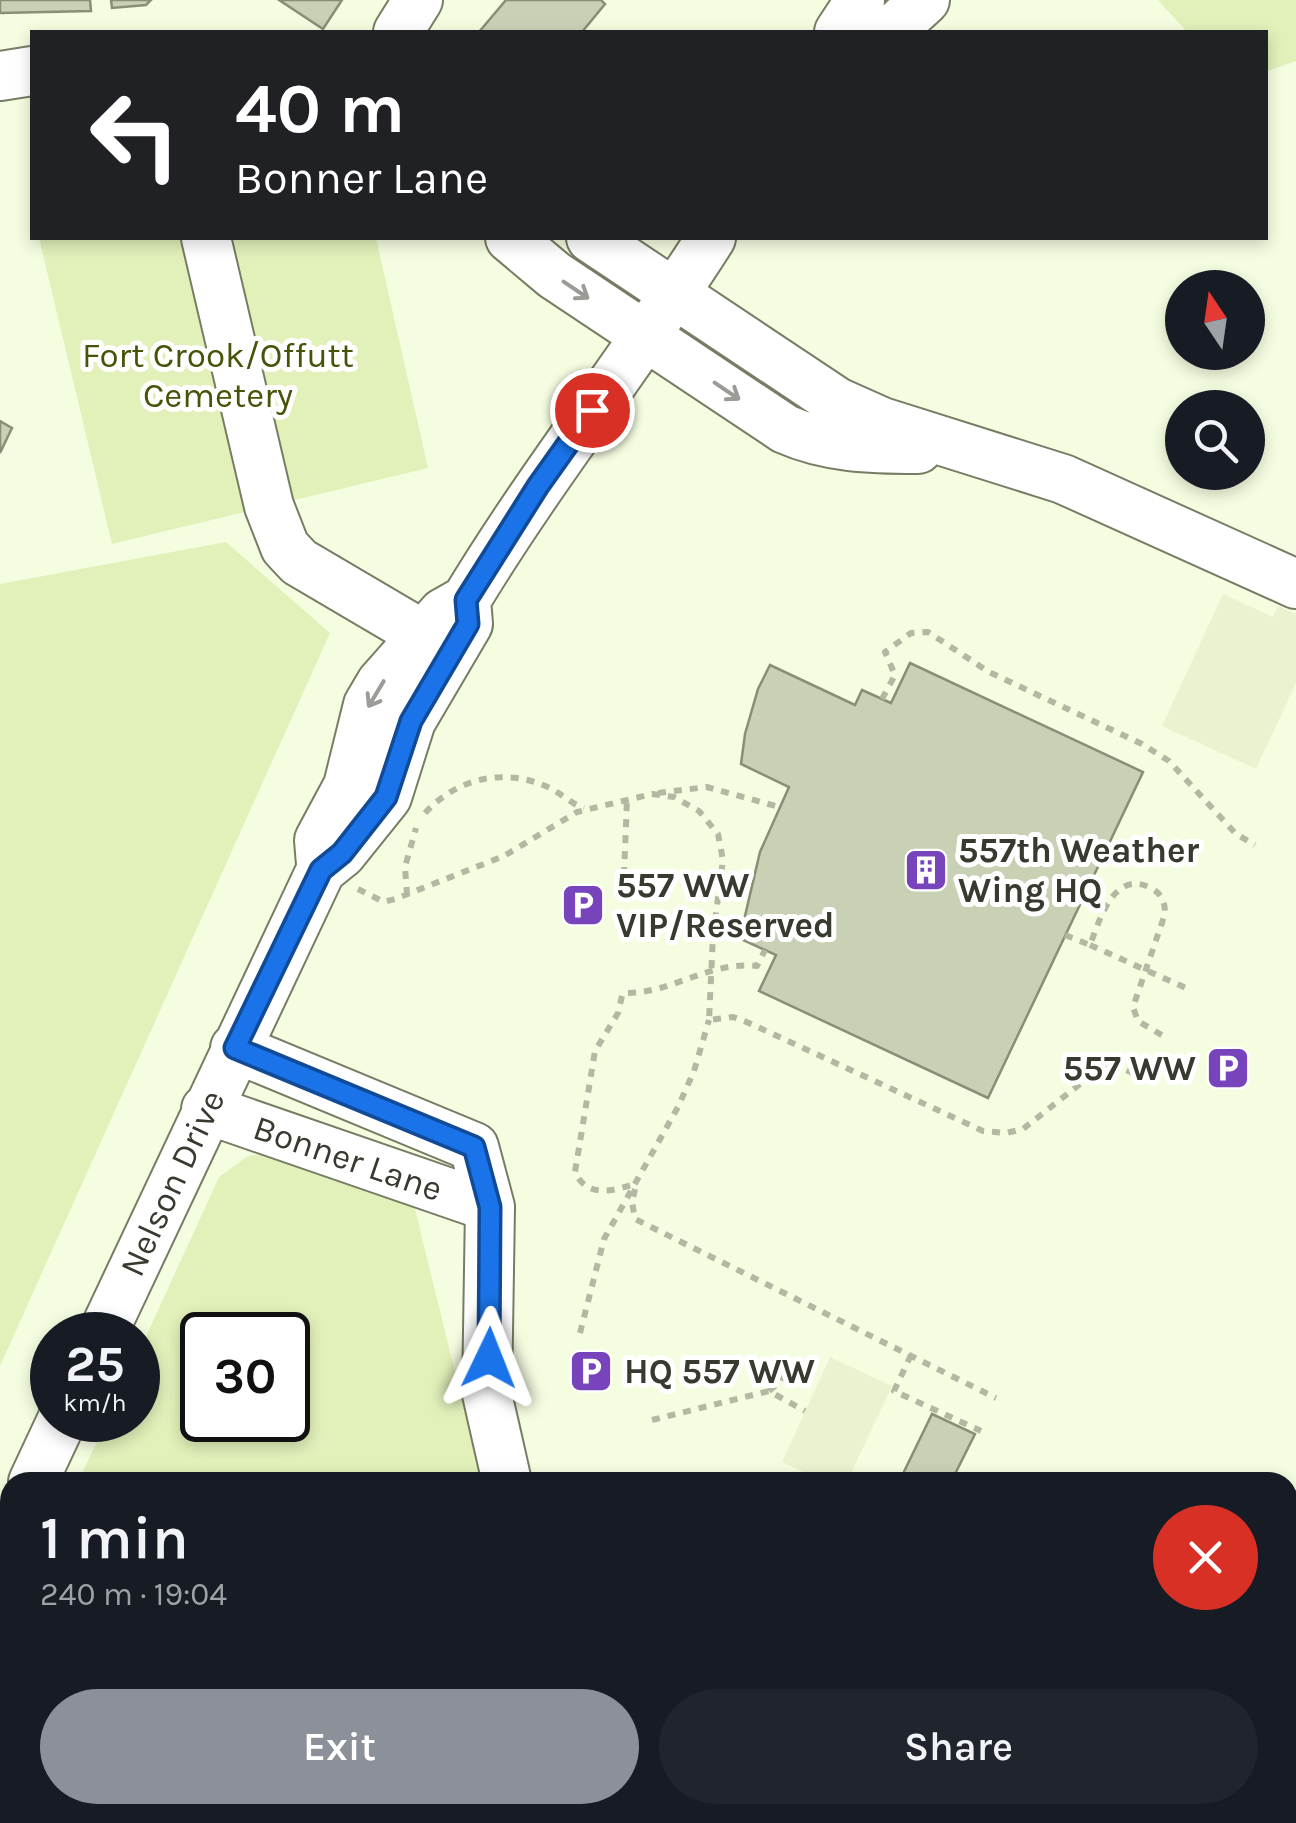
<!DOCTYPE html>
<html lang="en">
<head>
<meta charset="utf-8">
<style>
  body { margin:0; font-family:Karla,sans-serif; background:#20242c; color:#f1f3f6; height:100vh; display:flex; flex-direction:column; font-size:38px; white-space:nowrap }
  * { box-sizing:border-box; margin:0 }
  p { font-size:32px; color:#9ea1a6 }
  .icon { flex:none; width:55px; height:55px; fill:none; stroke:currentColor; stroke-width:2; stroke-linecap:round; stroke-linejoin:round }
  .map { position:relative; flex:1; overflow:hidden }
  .side { position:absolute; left:0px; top:1472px; width:1298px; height:352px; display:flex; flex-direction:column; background:#171b24; border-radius:30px 30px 0 0; box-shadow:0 5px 15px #0003 }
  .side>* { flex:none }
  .banner { position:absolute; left:30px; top:30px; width:1238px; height:210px; border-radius:0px; box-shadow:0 5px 15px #0003; background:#202124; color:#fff; overflow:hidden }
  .needle { width:65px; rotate:347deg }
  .buttons { position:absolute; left:1165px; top:270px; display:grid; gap:20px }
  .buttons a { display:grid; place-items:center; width:100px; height:100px; border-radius:50%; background:#171b24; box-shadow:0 5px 15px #0003; font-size:50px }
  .speed { position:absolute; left:30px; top:1312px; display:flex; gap:20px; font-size:50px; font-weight:700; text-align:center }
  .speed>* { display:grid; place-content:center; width:130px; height:130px; border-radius:50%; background:#171b24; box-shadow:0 5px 15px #0003; line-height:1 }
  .speed small { font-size:25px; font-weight:400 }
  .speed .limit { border:5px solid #111; border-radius:15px; background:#fff; color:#111 }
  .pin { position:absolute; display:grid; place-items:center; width:85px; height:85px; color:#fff; margin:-42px; border:5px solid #fff; border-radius:50%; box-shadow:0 2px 10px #0007 }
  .me { position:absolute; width:110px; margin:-55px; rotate:2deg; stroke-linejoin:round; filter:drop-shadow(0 0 8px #0008) }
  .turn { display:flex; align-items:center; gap:35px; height:210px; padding:0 40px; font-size:45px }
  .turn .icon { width:130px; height:130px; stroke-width:2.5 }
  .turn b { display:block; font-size:70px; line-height:85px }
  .round { display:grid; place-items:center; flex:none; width:105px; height:105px; border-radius:52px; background:#20242c }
  .summary { display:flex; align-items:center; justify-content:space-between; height:170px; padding:0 40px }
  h1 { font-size:60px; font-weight:600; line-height:75px }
  .button { display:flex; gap:20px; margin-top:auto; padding:20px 40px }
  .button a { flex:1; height:115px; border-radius:60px; background:#8c9099; color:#fff; font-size:40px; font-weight:600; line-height:115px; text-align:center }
  .button a+a { background:#20242c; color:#f1f3f6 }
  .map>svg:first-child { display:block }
  .built { fill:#e9f3cf }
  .green { fill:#e2f1ba; fill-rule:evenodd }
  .building { fill:#c9d1b5; stroke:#888f76; stroke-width:2.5 }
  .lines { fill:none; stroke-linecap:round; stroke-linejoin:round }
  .minor-casing { stroke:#767d64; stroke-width:52 }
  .path { stroke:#b2b8a2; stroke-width:6; stroke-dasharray:8 8; stroke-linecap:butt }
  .minor { stroke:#fff; stroke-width:48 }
  .oneway { stroke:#9b9c97 }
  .route-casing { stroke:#114b97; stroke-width:25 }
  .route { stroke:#1a73e8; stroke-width:18 }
  .labels { text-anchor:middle; stroke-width:10; stroke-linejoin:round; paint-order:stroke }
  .park-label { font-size:35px; fill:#465308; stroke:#fff }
  .poi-label { font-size:35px; font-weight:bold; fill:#373a2f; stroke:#fff; text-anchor:start }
  .street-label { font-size:35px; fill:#373a2f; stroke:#fff }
</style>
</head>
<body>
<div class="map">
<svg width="1296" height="1823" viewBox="0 0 1296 1823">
  <rect width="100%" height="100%" fill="#f5fde1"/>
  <!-- built -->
  <path class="built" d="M1223 594 1273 617 1278 606 1296 614V683L1256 769 1162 726Z
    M830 1357 892 1386 847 1482H825L782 1462Z"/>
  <!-- green -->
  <path class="green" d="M1158 0H1296V61L1265 72V32H1187Z
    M39 238H376L428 468 112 544Z
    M226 542 330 633 0 1366V584Z
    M280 1152 413 1201 482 1482H78L107 1420H138V1354L219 1177 248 1156ZM202 1335H288V1420H202Z
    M10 1627V1815H564L566 1823H0V1648Z"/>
  <!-- building -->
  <path class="building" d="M0 0H90L91 11 0 13Z
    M111 0H151L146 5 112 8Z
    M279 0H342L323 29Z
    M506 0H601L605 4 582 32H479Z
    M0 421 12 428 0 453Z
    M910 663 1143 772 988 1098 759 991 776 955 743 940 745 916 760 852 789 787 741 764 745 734 758 689 770 665 855 705 862 690 891 703Z
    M932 1414 975 1434 951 1482H899Z"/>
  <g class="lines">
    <!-- minor casing -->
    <g class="minor-casing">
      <path id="minor" d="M398 32 418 0
        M839 32 860 0
        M890 32 925 0
        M0 76 32 71
        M206 238 269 506 285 547 299 562 423 635
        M510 238 554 275 785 429C828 448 871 449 918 449
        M591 238 837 402 882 422 1063 479 1296 584
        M321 864 319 840 348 786 368 705 381 683 443 613 466 600C542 474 633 361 711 238
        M235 1048 474 1147 490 1207 487 1394 507 1482
        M206 1109 490 1207
        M102 1335 321 870 342 853 387 797 411 721 468 624 466 600
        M33 1482 62 1420
        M0 1554 10 1533
        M1288 1586H1296
        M583 1815 585 1823"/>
    </g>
    <!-- path -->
    <path class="path" d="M882 699 895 675 885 652 911 633 928 632 989 672 1142 744 1169 761 1236 834 1255 845
      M658 793 707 787 779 807
      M425 813C458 777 506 767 550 788 562 794 571 804 584 808
      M624 875 627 799
      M358 889 384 902 395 899 504 856 577 812 652 794 674 797 699 811 718 834 723 860 713 936 709 1020 733 1017 749 1023 983 1131 1006 1133 1023 1129 1108 1062 1146 1079
      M407 895 405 867 416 828
      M1065 935 1090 945C1100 919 1114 869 1151 888 1162 894 1165 902 1165 914L1133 1007 1138 1021 1165 1037
      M1090 945 1188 989
      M628 993C674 992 710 961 757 966L765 950
      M622 996 618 1013 595 1051 575 1172C587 1199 614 1191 637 1183
      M635 1189 632 1202 635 1219 996 1398
      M580 1333 604 1239 678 1107 694 1071 709 1020
      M911 1355 894 1391 981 1431
      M769 1391 780 1382 788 1362
      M652 1420 769 1391 805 1411"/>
    <!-- minor -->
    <use href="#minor" class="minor"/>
  </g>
  <!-- one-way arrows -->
  <defs><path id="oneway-shaft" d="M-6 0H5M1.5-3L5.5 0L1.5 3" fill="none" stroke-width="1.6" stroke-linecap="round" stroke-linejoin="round" transform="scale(2.5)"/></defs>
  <g class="oneway">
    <use href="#oneway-shaft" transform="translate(576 290) rotate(34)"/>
    <use href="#oneway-shaft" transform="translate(727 391) rotate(34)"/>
    <use href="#oneway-shaft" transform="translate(376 694) rotate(121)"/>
  </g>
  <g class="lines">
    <!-- route casing -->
    <g class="route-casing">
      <path id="route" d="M489 1358 490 1207 474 1147 235 1048 321 870 342 853 386 797 411 721 468 624 466 600 538 486 592 410"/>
    </g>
    <!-- route -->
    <use href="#route" class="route"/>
  </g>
  <!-- icons -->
  <defs>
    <g id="building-square" transform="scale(2.25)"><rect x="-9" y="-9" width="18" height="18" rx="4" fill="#7844bc" stroke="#fff"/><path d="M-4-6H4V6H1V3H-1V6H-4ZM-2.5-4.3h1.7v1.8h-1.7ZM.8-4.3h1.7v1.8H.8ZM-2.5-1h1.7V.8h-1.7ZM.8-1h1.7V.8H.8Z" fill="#fff"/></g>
    <g id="parking-square" transform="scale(2.25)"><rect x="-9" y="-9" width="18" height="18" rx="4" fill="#7844bc" stroke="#fff"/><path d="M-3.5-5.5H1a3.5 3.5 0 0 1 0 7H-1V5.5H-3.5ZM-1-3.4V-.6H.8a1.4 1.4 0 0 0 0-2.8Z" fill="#fff"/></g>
  </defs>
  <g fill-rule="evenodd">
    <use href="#building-square" x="926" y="870"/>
    <use href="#parking-square" x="583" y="905"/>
    <use href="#parking-square" x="1228" y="1068"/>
    <use href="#parking-square" x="591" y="1371"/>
  </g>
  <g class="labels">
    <!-- park labels -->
    <g class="park-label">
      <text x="218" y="367">Fort Crook/Offutt<tspan x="218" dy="40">Cemetery</tspan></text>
    </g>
    <!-- poi labels -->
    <g class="poi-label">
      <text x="958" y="862">557th Weather<tspan x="958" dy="40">Wing HQ</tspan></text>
      <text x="616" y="897">557 WW<tspan x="616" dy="40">VIP/Reserved</tspan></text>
      <text x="1196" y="1080" text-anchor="end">557 WW</text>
      <text x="624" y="1383">HQ 557 WW</text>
    </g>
    <!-- street labels -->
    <g class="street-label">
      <text transform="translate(348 1158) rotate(19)" y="12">Bonner Lane</text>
      <text transform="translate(172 1183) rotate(-65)" y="12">Nelson Drive</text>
    </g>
  </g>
</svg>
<div class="buttons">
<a><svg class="needle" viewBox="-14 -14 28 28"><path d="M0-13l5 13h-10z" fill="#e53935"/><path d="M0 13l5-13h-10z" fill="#9ea1a6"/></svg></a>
<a><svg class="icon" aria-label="search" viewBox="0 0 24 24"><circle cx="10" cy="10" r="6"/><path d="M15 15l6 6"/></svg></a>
</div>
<div class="speed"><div>25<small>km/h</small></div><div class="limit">30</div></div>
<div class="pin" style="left:592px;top:410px;background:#d93025"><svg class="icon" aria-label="arrive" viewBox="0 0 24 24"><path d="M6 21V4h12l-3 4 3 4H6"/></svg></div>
<svg class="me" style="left:489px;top:1358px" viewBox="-20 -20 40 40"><path d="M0-17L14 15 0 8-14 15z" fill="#1a73e8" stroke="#fff" stroke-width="4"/></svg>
<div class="banner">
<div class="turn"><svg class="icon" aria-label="left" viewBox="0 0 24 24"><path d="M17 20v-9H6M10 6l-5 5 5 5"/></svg><div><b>40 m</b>Bonner Lane</div></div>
</div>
<section class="side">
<div class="summary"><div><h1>1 min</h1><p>240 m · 19:04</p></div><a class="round" style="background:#d93025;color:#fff"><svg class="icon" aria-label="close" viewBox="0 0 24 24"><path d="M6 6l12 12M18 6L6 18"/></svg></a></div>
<div class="button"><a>Exit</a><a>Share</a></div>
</section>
</div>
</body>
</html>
